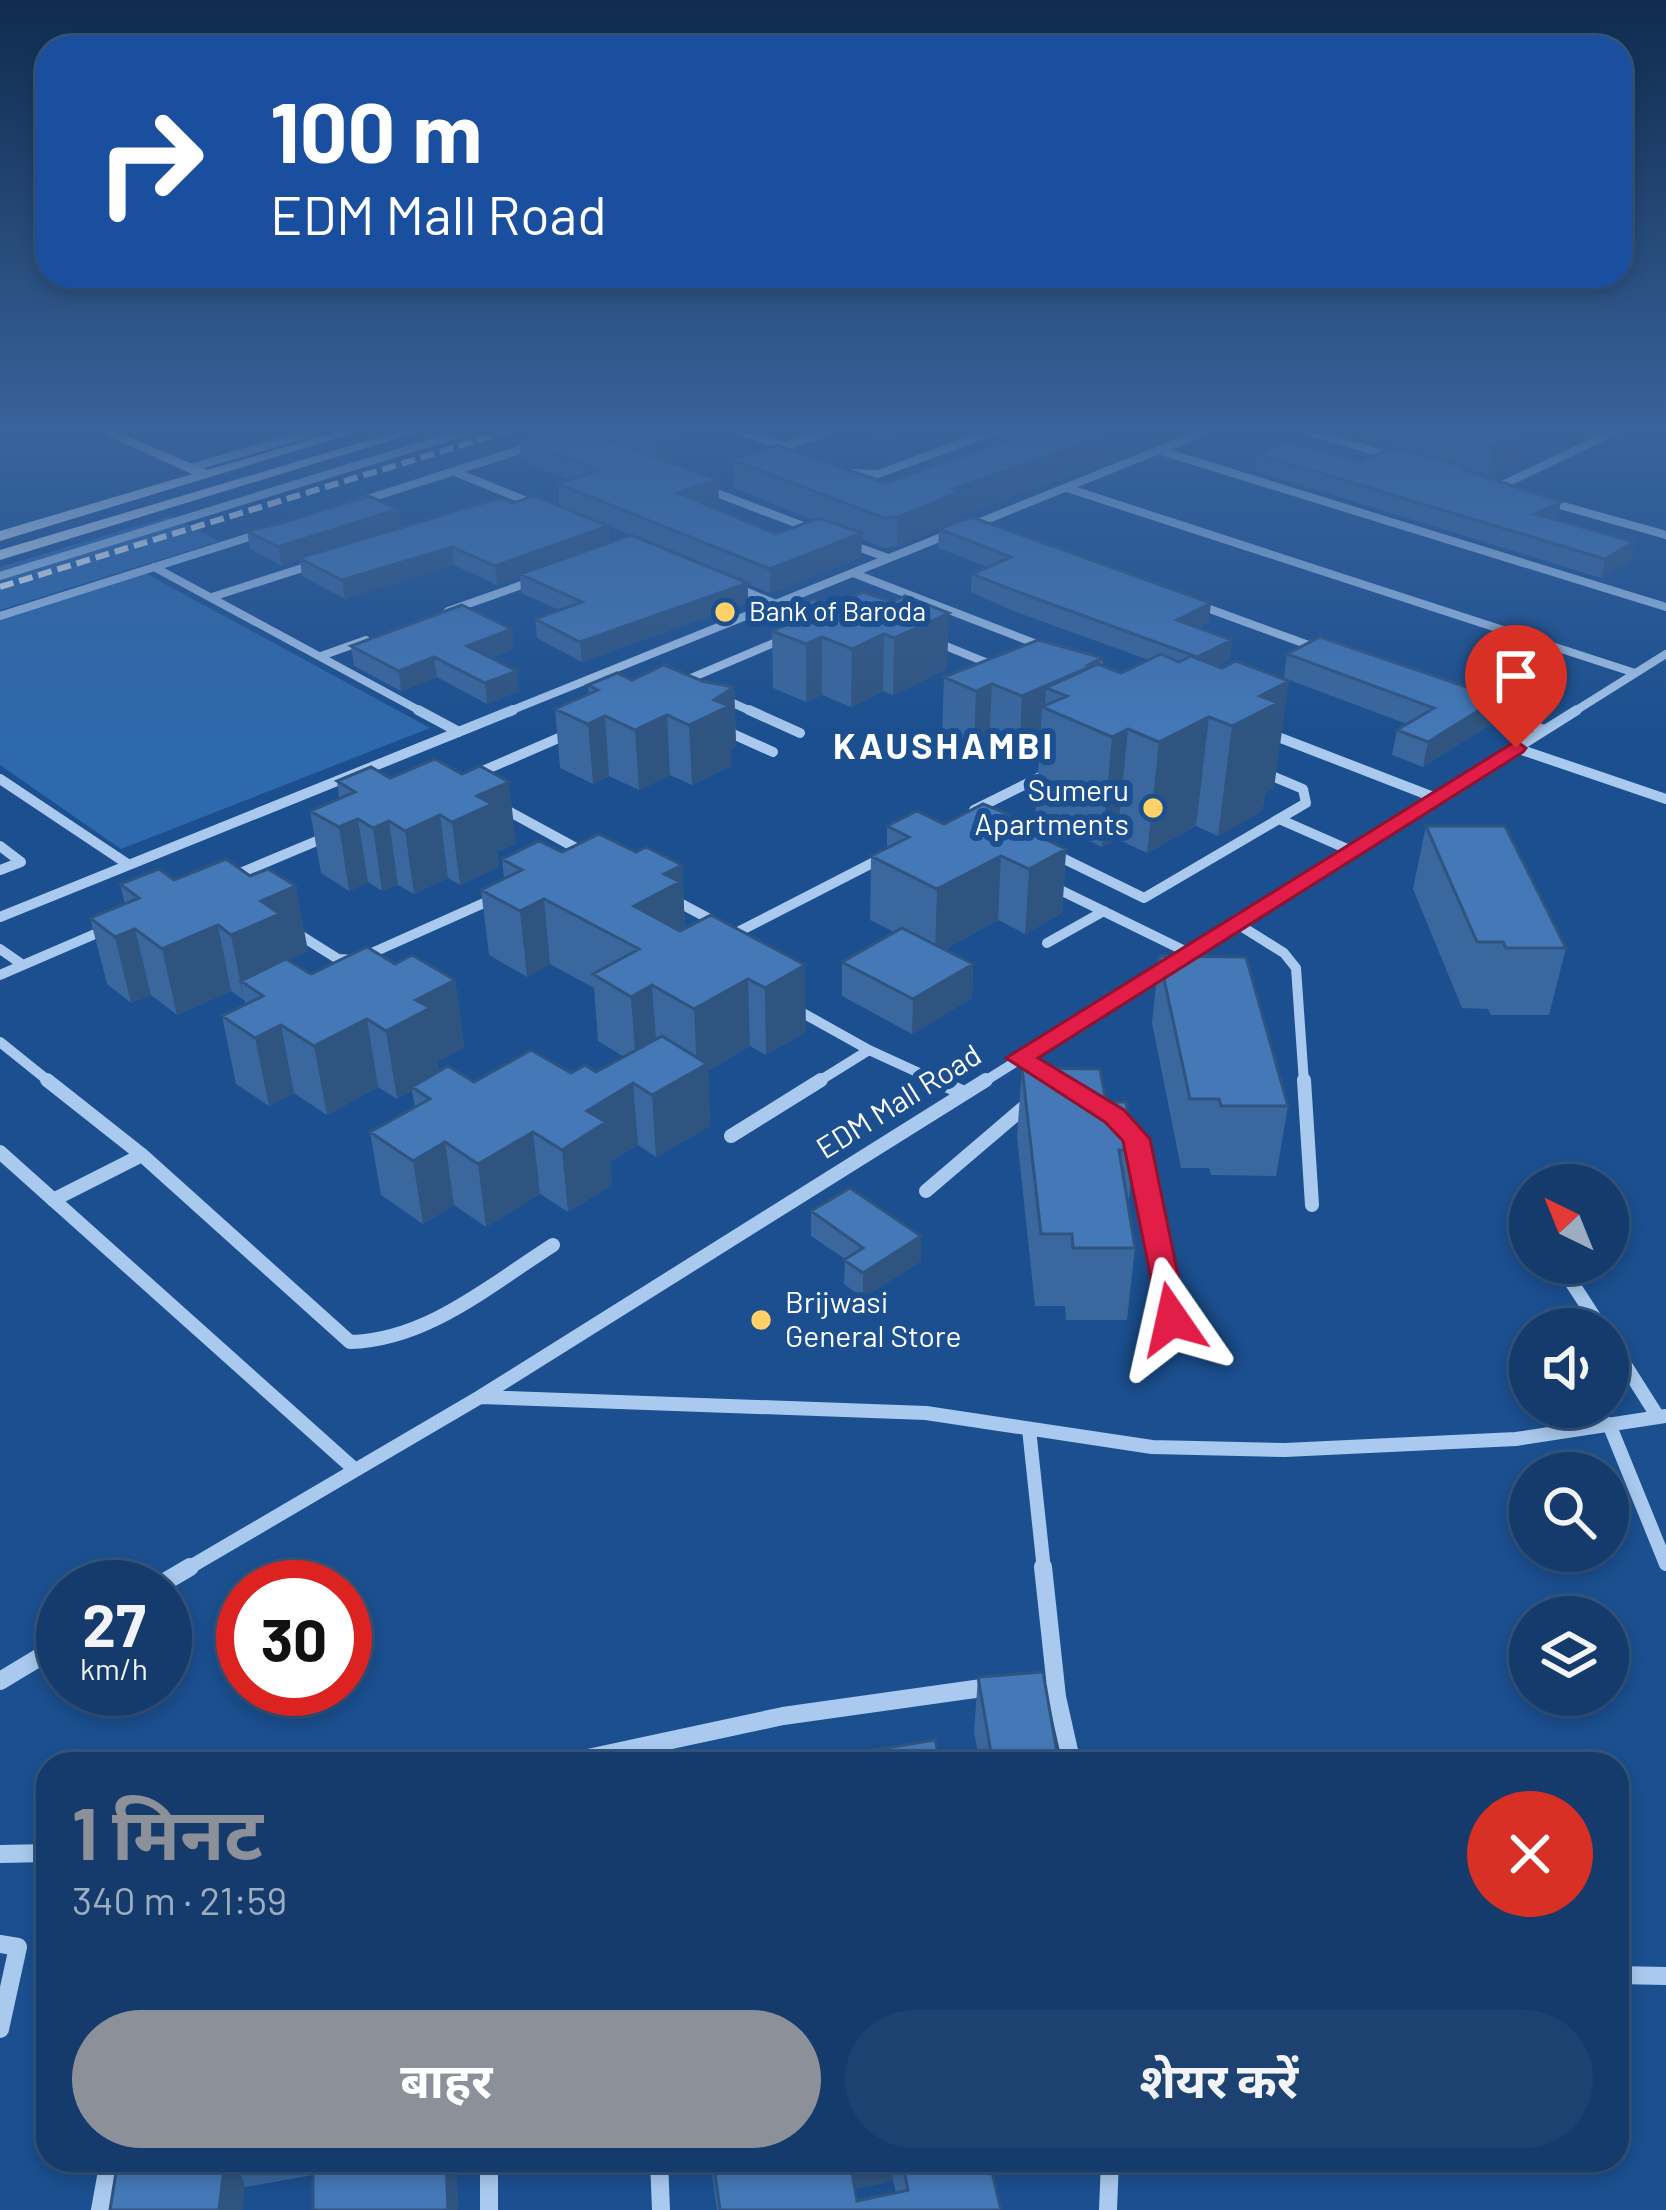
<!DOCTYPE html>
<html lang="hi">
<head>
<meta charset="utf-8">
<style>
  body { margin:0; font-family:Barlow,"Noto Sans Devanagari",sans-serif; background:#1d4271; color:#f1f3f6; height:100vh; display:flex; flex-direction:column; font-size:45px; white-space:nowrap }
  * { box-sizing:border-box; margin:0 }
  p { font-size:39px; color:#9dadc1 }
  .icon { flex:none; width:66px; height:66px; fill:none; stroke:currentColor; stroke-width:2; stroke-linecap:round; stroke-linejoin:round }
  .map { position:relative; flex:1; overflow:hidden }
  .panel { position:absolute; left:36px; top:1752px; width:1593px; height:420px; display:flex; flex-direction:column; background:#143b6b; border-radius:36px; box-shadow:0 6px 18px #0003,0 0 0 3px #33557e }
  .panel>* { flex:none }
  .top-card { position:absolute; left:36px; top:36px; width:1596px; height:252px; border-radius:36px; box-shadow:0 6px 18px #0003,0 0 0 3px #33557e; background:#1a4fa0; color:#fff; overflow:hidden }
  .needle { width:78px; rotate:317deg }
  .controls { position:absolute; left:1509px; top:1164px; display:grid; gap:24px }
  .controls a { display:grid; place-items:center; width:120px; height:120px; border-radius:50%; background:#143b6b; box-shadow:0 6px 18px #0003,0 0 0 3px #33557e; font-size:60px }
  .speed { position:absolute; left:36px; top:1560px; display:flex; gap:24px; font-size:60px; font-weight:700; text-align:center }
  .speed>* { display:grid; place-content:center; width:156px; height:156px; border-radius:50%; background:#143b6b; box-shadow:0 6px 18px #0003,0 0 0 3px #33557e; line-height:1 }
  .speed small { font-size:30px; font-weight:400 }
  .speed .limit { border:18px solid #d22; background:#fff; color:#111 }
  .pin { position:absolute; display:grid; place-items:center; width:102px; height:102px; color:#fff; margin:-123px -51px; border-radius:50% 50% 50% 0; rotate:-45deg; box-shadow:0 0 12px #0007 }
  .pin .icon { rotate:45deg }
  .me { position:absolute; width:132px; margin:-66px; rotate:349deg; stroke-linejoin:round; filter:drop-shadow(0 0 9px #0008) }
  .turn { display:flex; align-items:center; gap:42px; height:252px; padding:0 36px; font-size:54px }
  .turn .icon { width:156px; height:156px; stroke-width:2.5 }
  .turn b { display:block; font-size:84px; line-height:102px }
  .round { display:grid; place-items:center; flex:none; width:126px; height:126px; border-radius:63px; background:#1d4271 }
  .summary { display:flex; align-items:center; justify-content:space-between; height:204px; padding:0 36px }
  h1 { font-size:72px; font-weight:700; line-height:90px; color:#8c9099 }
  .button { display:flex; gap:24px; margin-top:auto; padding:24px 36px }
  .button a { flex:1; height:138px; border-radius:72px; background:#8c9099; color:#fff; font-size:48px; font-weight:700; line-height:138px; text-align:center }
  .button a+a { background:#1d4271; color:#f1f3f6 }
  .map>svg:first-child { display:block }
  .green { fill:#2e69ad }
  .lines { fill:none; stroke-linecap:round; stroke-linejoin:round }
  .street-far3 { stroke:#a9c9ee; stroke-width:8 }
  .street-far2 { stroke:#a9c9ee; stroke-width:10 }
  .street-far1 { stroke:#a9c9ee; stroke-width:14 }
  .street { stroke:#a9c9ee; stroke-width:18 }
  .secondary { fill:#d6e6fa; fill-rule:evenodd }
  .rail { stroke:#fff; stroke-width:6; stroke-dasharray:14 6; stroke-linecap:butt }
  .wall { fill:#3a679d; fill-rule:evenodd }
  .shaded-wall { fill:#305480 }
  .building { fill:#4478b7; stroke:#305480; stroke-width:3 }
  .route { fill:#e11d48; stroke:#92132f; stroke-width:3 }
  .poi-dot { fill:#ffd166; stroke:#1b4f8f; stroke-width:4.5 }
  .labels { text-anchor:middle; stroke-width:12; stroke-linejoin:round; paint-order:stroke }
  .far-poi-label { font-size:27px; fill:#fff; stroke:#1b4f8f; text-anchor:start }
  .poi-label { font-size:30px; fill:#fff; stroke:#1b4f8f; text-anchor:end }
  .street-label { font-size:30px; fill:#fff; stroke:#1b4f8f }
  .far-district-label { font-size:36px; font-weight:bold; letter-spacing:3px; fill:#fff; stroke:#1b4f8f }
</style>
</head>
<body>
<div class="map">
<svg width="1666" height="2210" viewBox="0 0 1666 2210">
  <rect width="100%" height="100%" fill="#1b4f8f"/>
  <!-- green -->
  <path class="green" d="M171 516 219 541 0 610V567Z
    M143 572 430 728 121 849 0 765V618Z"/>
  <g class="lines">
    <!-- street-far3 -->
    <path class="street-far3" d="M741 431 790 450
      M1306 431 1391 456
      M783 447 831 431
      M1158 450 1666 607
      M190 468 317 431
      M455 472 536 505
      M854 473 878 474 995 431
      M1498 487 1616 431
      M1067 488 1635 673
      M706 489 811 529
      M361 501 536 445
      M1549 502 1666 535
      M968 527 1206 431
      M847 543 888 558
      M154 567 424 713
      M853 573 1047 648
      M0 576 468 431
      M738 588 778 605
      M212 597 312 565
      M1196 604 1317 648
      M448 611 536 580
      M0 616 262 533
      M936 642 995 666
      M321 656 366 640
      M689 684 684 681 788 637
      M724 699 755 713
      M1483 708 1497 713
      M505 713 949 534
      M1572 713 1666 654"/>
    <!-- street-far2 -->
    <path class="street-far2" d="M418 710 459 732
      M749 710 800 733
      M1489 710 1544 730
      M724 730 773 752
      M1268 733 1436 798
      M1516 748 1666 799
      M471 776 568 734
      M0 779 129 865
      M499 806 587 854
      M974 810 1052 771
      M1279 819 1352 851
      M0 846 21 862
      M1054 854 1144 898 1306 803 1303 789 1265 773
      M0 870 21 862
      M233 876 331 835
      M1052 886 1189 953
      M674 900 719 924
      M0 917 513 710
      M1236 923 1284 953 1296 968 1304 1083
      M295 932 338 959 356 960 493 899
      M730 936 882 858
      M1047 943 1104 911
      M0 949 23 965
      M0 975 109 928
      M792 1007 869 1050 816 1083
      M0 1042 51 1083
      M869 1050 941 1083
      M982 1083 1577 710"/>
    <!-- street-far1 -->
    <path class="street-far1" d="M47 1080 142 1155 350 1342C427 1340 490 1285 553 1245
      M935 1080 964 1093
      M1304 1080 1312 1205
      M1125 1124 1136 1140 1171 1319
      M731 1136 821 1080
      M0 1152 353 1468
      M926 1191 1028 1104
      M53 1200 142 1155
      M1559 1263 1602 1329
      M1608 1338 1658 1417
      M480 1397 926 1413 1152 1447 1285 1450 1516 1439 1666 1416
      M1609 1424 1666 1564
      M1029 1429 1044 1570
      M185 1570 480 1397 986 1080"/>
    <!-- street -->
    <path class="street" d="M1043 1567 1057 1697
      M156 1587 190 1567
      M0 1681 63 1643
      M1033 1686 1057 1697 1072 1764
      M560 1764 783 1716 989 1687
      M0 1854 48 1853
      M0 1944 18 1947 0 2029
      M1617 1975 1666 1976
      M489 2160V2210
      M659 2160 661 2210
      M100 2210 109 2160
      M1108 2210 1110 2160"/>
    <!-- secondary -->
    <path class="secondary" d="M97 431H115L207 470 340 431H361L0 541V531L192 474Z
      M400 431H421L0 560V550Z"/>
    <!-- rail -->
    <path class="rail" d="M0 587 508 431"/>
  </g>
  <!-- wall -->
  <path class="wall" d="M594 431H707V445L663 460 718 480 719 503 709 506 776 534 813 520 734 488 733 460 886 483 1005 441 998 439V431H1173L1137 445V450L1098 466 958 516V521L897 547 884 548 862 539 861 557 770 593 748 584V602L582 662 537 638 535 619 559 610 521 593 520 576 497 585 454 565 345 599 302 576 300 560 282 566 250 549 247 531 398 509 400 527 513 503 608 526 609 543 631 535 559 506 558 484 569 480 521 461 519 440 594 434Z
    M862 431H928L894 442Z
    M1347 431H1580L1488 475 1468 469V471L1557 520 1634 542 1630 561 1601 578 1255 471 1257 454 1360 462 1437 459Z
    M939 529 1209 622 1198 628 1232 640 1229 660 1217 666 1274 788 1265 793 1262 811 1218 836 1196 826 1147 853 1117 839 1102 847 1035 816 1040 745 1019 756 989 743 974 750 942 736 944 677 1103 658V666L1121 673 1149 660 1016 612 971 592 972 574 988 567 938 548Z
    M863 592 947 669 893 695 883 691 851 707 822 695 806 702 773 688 772 631 783 627 782 613 831 605Z
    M351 646 514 648 490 658 519 691 487 704 437 677 401 691 354 666Z
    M1287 654 1494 722 1423 767 1392 755 1397 730 1407 724 1284 678Z
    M632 680 702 681 734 687 736 746 731 750V766L692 785 670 775 639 790 609 776 593 784 560 768 555 709 589 694 588 685Z
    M390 778 516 844 497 852 499 867 460 885 448 878 414 894 398 885 382 891 368 882 349 891 321 873 310 811 339 798 337 781Z
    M944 824 1047 840 1066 849 1062 913 1025 934 998 920 945 949 973 964 972 998 912 1034 842 996V962L894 932 870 920 871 856 887 848V826Z
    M1426 826 1566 948 1549 1015H1491L1488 1009 1462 1008 1413 889Z
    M562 852H636L682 865 685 929 711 915 806 1032 766 1055 750 1046 708 1071 710 1126 656 1157 638 1145 610 1162 612 1185 568 1212 540 1194 486 1227 454 1205 423 1224 381 1195 370 1132 415 1107 412 1091 397 1099 378 1087 327 1115 294 1093 269 1106 236 1084 222 1016 245 1004V1001L231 991 177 1015 151 995 131 1003 107 984 90 918 125 904 120 884 174 880 308 951 288 960 311 974 395 964 455 980 464 1047 437 1062 439 1072 474 1082 596 1072 624 1057 598 1041 594 988 550 964 527 977 489 955 481 890 504 879 502 859Z
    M1159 956 1288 1106 1276 1176 1211 1175 1209 1168H1181L1152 1023Z
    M1022 1068 1106 1102 1135 1150 1128 1206 1135 1248 1127 1320H1066L1065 1306H1035L1017 1137Z
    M811 1211 921 1261 863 1298 844 1284 845 1259 811 1236Z
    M978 1677 1059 1764H980L974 1732Z
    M118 2160H456L458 2210 313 2175 245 2187Z
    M710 2160H989L1001 2210H717ZM893 2181 896 2192 857 2201 855 2189Z"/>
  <!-- shaded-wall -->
  <path class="shaded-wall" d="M698 431H707V445L657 462V445Z
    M894 431H928L894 442Z
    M1117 431H1173L1137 445V450L1098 466 958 516V521L897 547 898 517 953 489Z
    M1527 431H1580L1488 475 1493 447Z
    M718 480 719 503 680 516 678 493Z
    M1561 502 1557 520 1536 514Z
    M398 509 400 527 299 558 300 560 282 566 278 547Z
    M608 526 609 544 497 585 495 566Z
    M862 533 861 557 770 593V569Z
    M1634 542 1630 561 1601 578 1605 559Z
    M452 547 454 565 345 599 342 580Z
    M748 583V602L582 662 580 642Z
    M1211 603 1209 622 1174 640 1177 620Z
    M949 613 947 669 893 695 894 638Z
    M512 629 514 648 469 666 467 646Z
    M884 634 883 691 851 707 852 649Z
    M822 637V695L806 702V644Z
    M1232 640 1229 660 1195 677 1197 657Z
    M434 657 437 677 401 691 399 671Z
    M517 671 519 691 487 704 485 683Z
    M1060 679 1059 693 1046 688 1045 708 1042 707 1040 745 1019 756 1022 696Z
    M1289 681 1274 788 1265 793 1262 811 1218 836 1232 726 1260 696Z
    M992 684 989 743 974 750 976 691Z
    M734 687 736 746 731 750V766L692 785 689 725 714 700Z
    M1499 698 1494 722 1423 767 1428 742Z
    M667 715 670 775 639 790 635 730Z
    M605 716 609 776 593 784 588 724Z
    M1209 717 1196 826 1147 853 1159 742Z
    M1128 729 1117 839 1102 847 1112 737Z
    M509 782 516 844 497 852 499 867 460 885 452 822 477 796Z
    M440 815 448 878 414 894 405 831Z
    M358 819 368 882 349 891 339 827Z
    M389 821 398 885 382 891 373 828Z
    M1048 830 1046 860 1066 849 1062 913 1025 934 1029 869 1038 836Z
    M1001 856 998 920 935 954 937 889Z
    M682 865 685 929 641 970 634 906 664 874Z
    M296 886 308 951 241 981 244 1001 231 935 261 901Z
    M544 899 550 964 527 977 520 911Z
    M218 925 231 991 177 1015 162 949Z
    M135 929 151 995 131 1003 115 937Z
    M973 964 972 998 912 1034 913 999Z
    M805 965 806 1032 766 1055 765 988Z
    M748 979 750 1046 708 1071 710 1126 656 1157 652 1095 697 1070 694 1009Z
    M455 980 464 1047 437 1062 439 1076 412 1087V1091L397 1099 386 1031 416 1000Z
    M652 985 657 1052 636 1064 631 997Z
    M367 1019 378 1087 327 1115 314 1046Z
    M281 1025 294 1093 269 1106 255 1038Z
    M633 1083 638 1145 610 1162 612 1185 568 1212 562 1150 587 1111Z
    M533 1132 540 1194 486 1227 478 1164Z
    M445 1142 454 1205 423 1224 413 1161Z
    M921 1236V1261L863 1298V1273Z
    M225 2160H236L245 2187 243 2210H219Z
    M446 2160H456L458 2210H448Z
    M845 2160H894L893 2181 845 2191Z"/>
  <!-- building -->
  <path class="building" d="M547 431H585L718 480 678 493 776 534 819 518 862 533 770 569 558 484 599 470 519 440Z
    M620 431H698L657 445Z
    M1034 431H1117L953 489 959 492 898 517 884 518 733 460 777 445 886 483Z
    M1441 431H1527L1493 447Z
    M1287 441 1360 462 1394 447 1469 468 1465 470 1561 502 1536 514 1634 542 1605 559 1257 454Z
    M369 496 398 509 278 547 247 531 278 524Z
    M534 496 608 526 495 566 452 547 342 580 299 558 500 498 513 503Z
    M971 517 1211 603 1177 620 1232 640 1197 657 1018 592 972 574 1011 557 939 529Z
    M631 535 748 583 580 642 535 619 582 602 520 574Z
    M863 592 892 602 905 596 949 613 894 638 884 634 852 649 822 637 806 644 772 631 800 619 782 613 814 599 831 605Z
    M462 605 512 629 467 646 517 671 485 683 434 657 399 671 351 646Z
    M1320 637 1499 698 1428 742 1397 730 1434 708 1287 654Z
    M1038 640 1103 658 1088 665 1092 666 1022 696 992 684 976 691 944 677Z
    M1161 654 1179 662 1191 656 1222 668 1236 661 1289 681 1260 696 1278 703 1232 726 1209 717 1159 742 1128 729 1112 737 1042 707 1067 696 1046 688 1098 664 1121 673Z
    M664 665 702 681 734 687 714 700 729 706 689 725 667 715 635 730 605 716 588 724 555 709 598 690 588 685 617 673 632 680Z
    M435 759 462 774 480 766 509 782 477 796 492 804 452 822 440 815 405 831 389 821 373 828 358 819 339 827 310 811 355 792 337 781 371 767 390 778Z
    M983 804 1048 830 1038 836 1066 849 1029 869 1001 856 937 889 871 856 909 837 887 826 917 811 944 824Z
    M1426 826H1505L1566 948H1506L1503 942H1477Z
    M599 834 636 852 646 847 682 865 664 874 680 882 634 906 680 931 711 915 805 965 765 988 748 979 694 1009 652 985 631 997 593 974 639 949 544 899 520 911 481 890 522 870 502 859 539 841 562 852Z
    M226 859 250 876 268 869 296 886 261 901 280 914 231 935 218 925 162 949 135 929 115 937 90 918 139 898 120 884 159 869 174 880Z
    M902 928 973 964 913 999 842 962Z
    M367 947 395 964 412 955 455 980 416 1000 430 1008 386 1031 367 1019 314 1046 281 1025 255 1038 222 1016 263 996 241 981 286 959 311 974Z
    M1159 956 1246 957 1288 1106H1221L1219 1099H1190Z
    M662 1036 707 1064 652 1095 633 1083 587 1111 606 1122 562 1150 533 1132 478 1164 445 1142 413 1161 370 1132 430 1099 412 1087 448 1066 474 1082 531 1050 571 1073 585 1065 596 1072Z
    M1022 1068 1100 1069 1106 1102H1126L1135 1150H1119L1135 1248H1073L1072 1234H1041Z
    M850 1188 921 1236 863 1273 844 1260 863 1248 811 1211Z
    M1043 1672 1059 1764H993L978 1677Z
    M935 1740 941 1764H851L849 1754Z
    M118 2160H225L219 2210H110Z
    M313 2160H446L448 2210H313Z
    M713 2160H850L857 2201 908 2190 902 2160H989L1001 2210H720Z"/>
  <!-- sky -->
  <linearGradient id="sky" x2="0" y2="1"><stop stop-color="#0f2b4f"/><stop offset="0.58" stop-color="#39639b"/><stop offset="1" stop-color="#39639b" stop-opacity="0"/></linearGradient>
  <rect width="1666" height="740" fill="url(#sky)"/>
  <!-- route -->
  <path class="route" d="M1516 741 1526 748 1523 752 1038 1058 1124 1110 1150 1139 1187 1319 1182 1327H1161L1123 1141 1105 1122 1006 1058Z"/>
  <!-- markers -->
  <g class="poi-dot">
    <circle cx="725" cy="612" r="12"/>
    <circle cx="1153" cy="808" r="12"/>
    <circle cx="761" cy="1320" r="12"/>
  </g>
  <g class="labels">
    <!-- far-poi labels -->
    <g class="far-poi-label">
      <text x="749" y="621">Bank of Baroda</text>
    </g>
    <!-- poi labels -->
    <g class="poi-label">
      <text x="1129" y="801">Sumeru<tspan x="1129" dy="34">Apartments</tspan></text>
      <text x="785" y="1313" text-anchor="start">Brijwasi<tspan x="785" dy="34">General Store</tspan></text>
    </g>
    <!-- street labels -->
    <g class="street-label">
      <text transform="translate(899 1102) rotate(-32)" y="10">EDM Mall Road</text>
    </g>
    <!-- far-district labels -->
    <g class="far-district-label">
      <text x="944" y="759">KAUSHAMBI</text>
    </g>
  </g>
</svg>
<div class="controls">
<a><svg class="needle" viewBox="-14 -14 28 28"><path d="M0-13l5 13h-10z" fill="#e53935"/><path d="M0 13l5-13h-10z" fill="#9dadc1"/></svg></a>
<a><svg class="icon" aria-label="sound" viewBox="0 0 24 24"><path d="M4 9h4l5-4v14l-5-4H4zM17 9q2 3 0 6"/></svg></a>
<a><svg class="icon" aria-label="search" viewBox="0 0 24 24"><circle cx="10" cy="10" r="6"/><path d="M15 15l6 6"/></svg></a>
<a><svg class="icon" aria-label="layers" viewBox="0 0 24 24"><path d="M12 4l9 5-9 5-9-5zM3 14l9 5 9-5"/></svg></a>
</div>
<div class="speed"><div>27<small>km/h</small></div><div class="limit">30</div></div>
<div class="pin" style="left:1516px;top:748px;background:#d93025"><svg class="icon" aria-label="arrive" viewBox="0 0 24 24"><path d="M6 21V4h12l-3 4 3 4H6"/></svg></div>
<svg class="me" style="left:1172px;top:1319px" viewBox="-20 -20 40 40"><path d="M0-17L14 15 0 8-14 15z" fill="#e11d48" stroke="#fff" stroke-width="4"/></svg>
<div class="top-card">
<div class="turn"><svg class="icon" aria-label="right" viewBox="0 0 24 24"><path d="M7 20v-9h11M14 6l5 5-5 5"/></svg><div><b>100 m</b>EDM Mall Road</div></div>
</div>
<section class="panel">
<div class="summary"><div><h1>1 मिनट</h1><p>340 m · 21:59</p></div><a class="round" style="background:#d93025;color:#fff"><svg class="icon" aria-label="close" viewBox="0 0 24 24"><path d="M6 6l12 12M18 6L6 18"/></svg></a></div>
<div class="button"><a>बाहर</a><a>शेयर करें</a></div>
</section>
</div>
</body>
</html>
